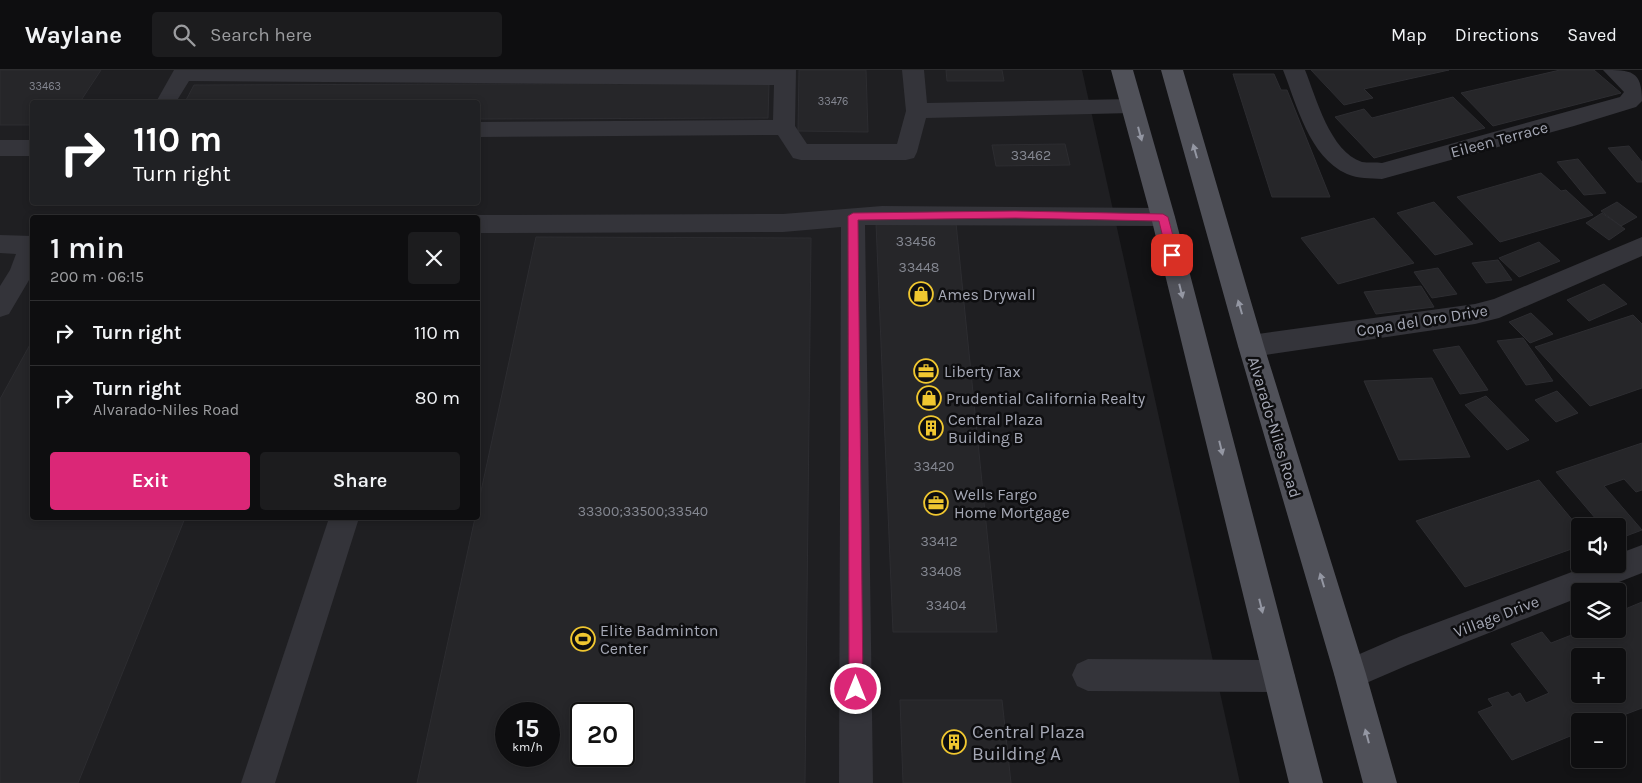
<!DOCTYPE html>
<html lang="en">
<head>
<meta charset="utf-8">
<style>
  body { margin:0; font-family:Karla,sans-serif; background:#1c1c1e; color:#f1f3f6; height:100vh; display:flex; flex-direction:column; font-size:19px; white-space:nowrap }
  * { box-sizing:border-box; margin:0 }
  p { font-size:16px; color:#9b9c9f }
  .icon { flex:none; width:28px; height:28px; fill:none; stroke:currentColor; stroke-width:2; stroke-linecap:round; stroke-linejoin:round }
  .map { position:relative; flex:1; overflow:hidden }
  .drawer { position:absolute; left:30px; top:145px; width:450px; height:305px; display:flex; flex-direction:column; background:#0e0e10; border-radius:5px; box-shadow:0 2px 8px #0003,0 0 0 1px #2e2e30 }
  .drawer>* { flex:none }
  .hud { position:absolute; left:30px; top:30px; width:450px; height:105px; border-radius:5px; box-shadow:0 2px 8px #0003,0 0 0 1px #2e2e30; background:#202124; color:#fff; overflow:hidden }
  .controls { position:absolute; left:1571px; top:448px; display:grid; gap:10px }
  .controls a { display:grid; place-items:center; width:55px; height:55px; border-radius:5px; background:#0e0e10; box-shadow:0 2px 8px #0003,0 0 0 1px #2e2e30; font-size:25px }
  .speed { position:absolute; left:495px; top:632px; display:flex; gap:10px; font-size:25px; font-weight:700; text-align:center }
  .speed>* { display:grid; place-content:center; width:65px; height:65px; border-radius:50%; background:#0e0e10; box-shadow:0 2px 8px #0003,0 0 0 1px #2e2e30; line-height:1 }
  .speed small { font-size:12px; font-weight:400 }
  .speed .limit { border:2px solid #111; border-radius:8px; background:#fff; color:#111 }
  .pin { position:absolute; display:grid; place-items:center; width:42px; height:42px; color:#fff; margin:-21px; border-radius:10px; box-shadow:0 2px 8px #0006 }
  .me { position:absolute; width:55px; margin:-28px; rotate:0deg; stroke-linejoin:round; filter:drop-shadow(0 0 4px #0008) }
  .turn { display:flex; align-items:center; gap:18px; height:105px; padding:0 20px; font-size:22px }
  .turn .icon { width:65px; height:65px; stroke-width:2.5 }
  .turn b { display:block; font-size:35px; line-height:42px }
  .round { display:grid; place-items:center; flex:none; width:52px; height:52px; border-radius:5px; background:#1c1c1e }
  .headline { display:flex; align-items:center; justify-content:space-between; height:85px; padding:0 20px }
  h1 { font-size:30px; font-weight:600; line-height:38px }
  .primary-button { display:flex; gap:10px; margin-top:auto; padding:10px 20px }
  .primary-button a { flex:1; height:58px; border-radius:5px; background:#db2777; color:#fff; font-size:20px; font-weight:600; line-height:58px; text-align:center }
  .primary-button a+a { background:#1c1c1e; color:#f1f3f6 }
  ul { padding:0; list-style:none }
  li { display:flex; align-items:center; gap:15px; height:65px; padding:0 20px; border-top:1px solid #2e2e30 }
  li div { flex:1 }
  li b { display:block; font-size:19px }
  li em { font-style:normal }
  header { display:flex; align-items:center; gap:30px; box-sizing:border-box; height:70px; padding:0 25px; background:#0e0e10; border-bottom:1px solid #2e2e30 }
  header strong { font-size:24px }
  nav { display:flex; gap:28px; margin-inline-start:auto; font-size:18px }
  .search { width:350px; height:45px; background:#1c1c1e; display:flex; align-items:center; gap:12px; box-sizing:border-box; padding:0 18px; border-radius:5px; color:#9b9c9f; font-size:19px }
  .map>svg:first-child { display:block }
  .built { fill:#1f1f22; fill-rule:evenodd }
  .building { fill:#262629; stroke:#2d2d31; fill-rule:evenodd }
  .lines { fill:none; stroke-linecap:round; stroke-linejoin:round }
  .minor { fill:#34343a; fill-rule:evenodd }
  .major { fill:#505159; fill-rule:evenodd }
  .oneway { fill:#9497a3 }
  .route { fill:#db2777; stroke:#8e194d }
  .labels { text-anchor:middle; stroke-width:5; stroke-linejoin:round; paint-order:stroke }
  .far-number-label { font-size:11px; fill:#848791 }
  .number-label { font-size:14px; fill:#848791 }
  .street-label { font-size:16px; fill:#a5a8b5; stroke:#0e0e10 }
  .poi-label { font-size:16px; fill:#a5a8b5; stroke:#0e0e10; text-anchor:start }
  .near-poi-label { font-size:19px; fill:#a5a8b5; stroke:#0e0e10; text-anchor:start }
</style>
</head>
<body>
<header>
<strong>Waylane</strong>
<div class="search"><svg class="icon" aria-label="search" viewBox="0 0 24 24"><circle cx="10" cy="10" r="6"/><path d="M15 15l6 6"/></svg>Search here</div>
<nav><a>Map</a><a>Directions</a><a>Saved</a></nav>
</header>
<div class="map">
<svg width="1642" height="713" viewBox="0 0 1642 713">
  <rect width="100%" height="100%" fill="#131315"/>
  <!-- built -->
  <path class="built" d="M0 0H1082L1240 713H0ZM32 32H478V132H32ZM32 148H478V448H32ZM506 644H549V686H506ZM581 644H624V686H581Z"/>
  <!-- building -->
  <path class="building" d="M0 0H101L80 32H32V55H0Z
    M799 0H866L868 62 798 61Z
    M946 0H1002L1004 11H947Z
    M1311 0H1449L1364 19 1373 28 1344 35Z
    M1560 0H1594L1621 23 1493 56 1461 23Z
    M1233 4H1274L1281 20H1287L1330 127H1272Z
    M769 13 768 48 478 49V32H185L194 15Z
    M1453 27 1485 58 1374 88 1335 47 1364 39 1372 48Z
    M1065 74 1070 95 996 96 992 75Z
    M1629 76 1642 92V112H1637L1608 78Z
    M1578 89 1606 123 1584 125 1557 92Z
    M1541 103 1561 121 1566 120 1593 145 1500 172 1457 127Z
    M1434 132 1473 174 1435 185 1397 143Z
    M1617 132 1637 147 1621 156 1601 141Z
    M1602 143 1625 159 1609 170 1586 153Z
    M1374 148 1414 193 1338 214 1301 168Z
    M876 153H956L997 562H893Z
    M536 167 811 168 805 713H417L475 448H478V435ZM506 644H549V686H506ZM581 644H624V686H581Z
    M1539 172 1560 191 1519 207 1499 188Z
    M1498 190 1512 210 1486 213 1472 193Z
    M1438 198 1457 224 1432 228 1414 202Z
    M1604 214 1627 234 1589 251 1567 230Z
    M1421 216 1434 237 1376 244 1364 222Z
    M1531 243 1553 264 1530 273 1509 252Z
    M1633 245 1642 254V318L1590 336 1535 277Z
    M1523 268 1553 311 1526 315 1497 271Z
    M32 271V448H185L78 713H0V329Z
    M1459 276 1488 320 1460 324 1433 280Z
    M1432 308 1470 387 1399 390 1364 311Z
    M1557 321 1578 343 1556 352 1535 330Z
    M1486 326 1529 370 1507 380 1465 335Z
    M1642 373V420L1636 422 1624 409 1604 416 1642 460 1618 469V456H1602L1556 402Z
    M1539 410 1580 459V476L1465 517 1416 451Z
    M1642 532V638L1608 651H1580V659H1578L1580 662 1512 690 1478 642 1493 636 1488 629 1508 622 1512 627 1520 623 1526 633 1549 623 1511 574 1542 562 1551 573 1587 559H1618V542ZM1580 586H1618V624H1580Z
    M900 630H1002L1011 713H903Z"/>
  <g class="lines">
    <!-- minor -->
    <path class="minor" d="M174 0H796L795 56 807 74H897L906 41 902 0H924L927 33 1132 29 1140 31 1143 36 1140 41 1132 43 926 48 917 82 914 88 906 90H801L793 88 778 65 478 67V52L773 50 774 15 189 11 176 32H156Z
      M1283 0H1305C1316 27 1330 82 1362 92 1368 93 1376 92 1382 93L1620 27 1624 22 1603 0C1631 0 1642 0 1642 31L1636 37 1574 56 1382 109C1370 108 1358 109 1347 104 1309 87 1297 35 1283 0Z
      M0 70H32V86H0Z
      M882 136 1163 138 1171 141 1175 147 1171 153 1163 156 865 155 873 713H839L841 157 783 162 478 163V148H470L478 145 783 144Z
      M0 165 32 166V205L9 244 0 247V216L10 200 16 184 0 183Z
      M1642 167V186L1499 248 1475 254 1251 287 1242 283 1238 276 1242 269 1251 265 1475 234 1494 229Z
      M329 448H359L275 713H241Z
      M1642 475V503L1596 521H1580V527L1408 595 1350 620 1339 615 1334 604 1339 593 1401 566 1593 494H1618V484Z
      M1088 589 1279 590 1290 595 1295 606 1290 617 1279 622 1088 621 1077 616 1072 605 1077 594Z"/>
    <!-- major -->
    <path class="major" d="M1111 0H1133L1175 147 1323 713H1289L1151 147Z
      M1161 0H1183L1264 276 1366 604 1397 713H1363L1334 604 1238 276Z"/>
  </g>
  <!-- one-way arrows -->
  <defs><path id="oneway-solid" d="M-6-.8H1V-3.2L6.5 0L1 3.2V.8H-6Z" transform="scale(1.25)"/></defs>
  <g class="oneway">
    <use href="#oneway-solid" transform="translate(1140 64) rotate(75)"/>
    <use href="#oneway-solid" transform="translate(1195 81) rotate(-106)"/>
    <use href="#oneway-solid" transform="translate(1181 221) rotate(76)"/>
    <use href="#oneway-solid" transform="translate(1240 237) rotate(-106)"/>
    <use href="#oneway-solid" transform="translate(1221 378) rotate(76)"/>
    <use href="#oneway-solid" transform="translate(1322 510) rotate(-107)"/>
    <use href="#oneway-solid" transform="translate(1261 536) rotate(76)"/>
    <use href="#oneway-solid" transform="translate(1367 666) rotate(-105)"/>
  </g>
  <!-- route -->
  <path class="route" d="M1015 141 1163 144 1168 147 1178 185 1172 189 1167 185 1159 151 1015 148 858 150 863 619 861 624 856 626 851 624 849 619 848 146 853 143Z"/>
  <!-- icons -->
  <defs>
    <g id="shop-ring" transform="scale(1.25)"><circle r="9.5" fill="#0e0e10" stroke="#f0c730" stroke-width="1.5"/><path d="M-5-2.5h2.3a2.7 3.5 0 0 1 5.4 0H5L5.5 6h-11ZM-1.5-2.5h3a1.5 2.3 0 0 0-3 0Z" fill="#f0c730"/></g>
    <g id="office-ring" transform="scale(1.25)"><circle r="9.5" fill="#0e0e10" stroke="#f0c730" stroke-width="1.5"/><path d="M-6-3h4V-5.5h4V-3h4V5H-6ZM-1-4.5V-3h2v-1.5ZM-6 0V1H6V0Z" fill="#f0c730"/></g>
    <g id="building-ring" transform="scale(1.25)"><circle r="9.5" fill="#0e0e10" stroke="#f0c730" stroke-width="1.5"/><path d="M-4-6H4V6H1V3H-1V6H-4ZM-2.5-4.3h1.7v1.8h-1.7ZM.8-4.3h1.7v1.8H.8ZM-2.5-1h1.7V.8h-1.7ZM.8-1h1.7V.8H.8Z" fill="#f0c730"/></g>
    <g id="stadium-ring" transform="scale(1.25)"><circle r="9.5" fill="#0e0e10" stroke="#f0c730" stroke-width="1.5"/><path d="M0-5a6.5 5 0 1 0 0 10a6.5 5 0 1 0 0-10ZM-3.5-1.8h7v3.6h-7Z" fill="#f0c730"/></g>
  </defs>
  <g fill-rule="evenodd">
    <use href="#shop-ring" x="921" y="224"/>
    <use href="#office-ring" x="926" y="301"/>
    <use href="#shop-ring" x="929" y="328"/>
    <use href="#building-ring" x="931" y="358"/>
    <use href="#office-ring" x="936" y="433"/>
    <use href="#stadium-ring" x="583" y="569"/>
    <use href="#building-ring" x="954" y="672"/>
  </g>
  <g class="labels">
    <!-- far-number labels -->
    <g class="far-number-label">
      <text x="45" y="20">33463</text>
      <text x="833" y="35">33476</text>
    </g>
    <!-- number labels -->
    <g class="number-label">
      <text x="1031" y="90">33462</text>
      <text x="916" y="176">33456</text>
      <text x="919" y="202">33448</text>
      <text x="934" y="401">33420</text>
      <text x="643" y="446">33300;33500;33540</text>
      <text x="939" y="476">33412</text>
      <text x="941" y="506">33408</text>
      <text x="946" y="540">33404</text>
    </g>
    <!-- street labels -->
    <g class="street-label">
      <text transform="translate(1499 69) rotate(-15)" y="6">Eileen Terrace</text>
      <text transform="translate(1422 250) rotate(-9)" y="6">Copa del Oro Drive</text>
      <text transform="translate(1275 357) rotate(73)" y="6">Alvarado-Niles Road</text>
      <text transform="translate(1496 546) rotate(-21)" y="6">Village Drive</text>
    </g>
    <!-- poi labels -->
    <g class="poi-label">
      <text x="938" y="230">Ames Drywall</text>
      <text x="944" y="307">Liberty Tax</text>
      <text x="946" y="334">Prudential California Realty</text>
      <text x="948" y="355">Central Plaza<tspan x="948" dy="18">Building B</tspan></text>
      <text x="954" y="430">Wells Fargo<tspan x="954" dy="18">Home Mortgage</tspan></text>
      <text x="600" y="566">Elite Badminton<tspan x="600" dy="18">Center</tspan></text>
    </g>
    <!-- near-poi labels -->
    <g class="near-poi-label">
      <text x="972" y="668">Central Plaza<tspan x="972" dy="22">Building A</tspan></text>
    </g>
  </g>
</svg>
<div class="controls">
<a><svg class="icon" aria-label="sound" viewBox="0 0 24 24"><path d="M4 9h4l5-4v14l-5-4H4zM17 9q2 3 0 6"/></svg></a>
<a><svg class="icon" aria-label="layers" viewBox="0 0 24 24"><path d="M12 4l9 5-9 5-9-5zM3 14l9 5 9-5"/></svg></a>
<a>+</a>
<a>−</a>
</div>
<div class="speed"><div>15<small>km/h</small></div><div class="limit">20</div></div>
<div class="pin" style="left:1172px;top:185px;background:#d93025"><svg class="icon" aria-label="arrive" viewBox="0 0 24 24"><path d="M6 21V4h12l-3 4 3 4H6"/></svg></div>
<svg class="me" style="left:856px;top:619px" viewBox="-20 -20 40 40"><circle r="17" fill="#db2777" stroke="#fff" stroke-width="3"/><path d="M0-11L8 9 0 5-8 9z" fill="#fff"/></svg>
<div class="hud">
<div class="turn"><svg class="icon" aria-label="right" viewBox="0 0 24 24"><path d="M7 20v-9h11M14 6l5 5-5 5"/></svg><div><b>110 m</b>Turn right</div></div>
</div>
<section class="drawer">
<div class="headline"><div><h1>1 min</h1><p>200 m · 06:15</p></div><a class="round"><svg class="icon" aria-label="close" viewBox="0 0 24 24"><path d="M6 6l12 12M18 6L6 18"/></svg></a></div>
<ul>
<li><svg class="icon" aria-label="right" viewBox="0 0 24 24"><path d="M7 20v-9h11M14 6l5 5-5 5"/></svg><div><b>Turn right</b></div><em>110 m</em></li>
<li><svg class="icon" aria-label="right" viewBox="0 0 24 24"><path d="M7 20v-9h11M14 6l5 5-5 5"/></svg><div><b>Turn right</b><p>Alvarado-Niles Road</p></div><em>80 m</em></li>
</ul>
<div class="primary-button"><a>Exit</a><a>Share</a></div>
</section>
</div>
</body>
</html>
